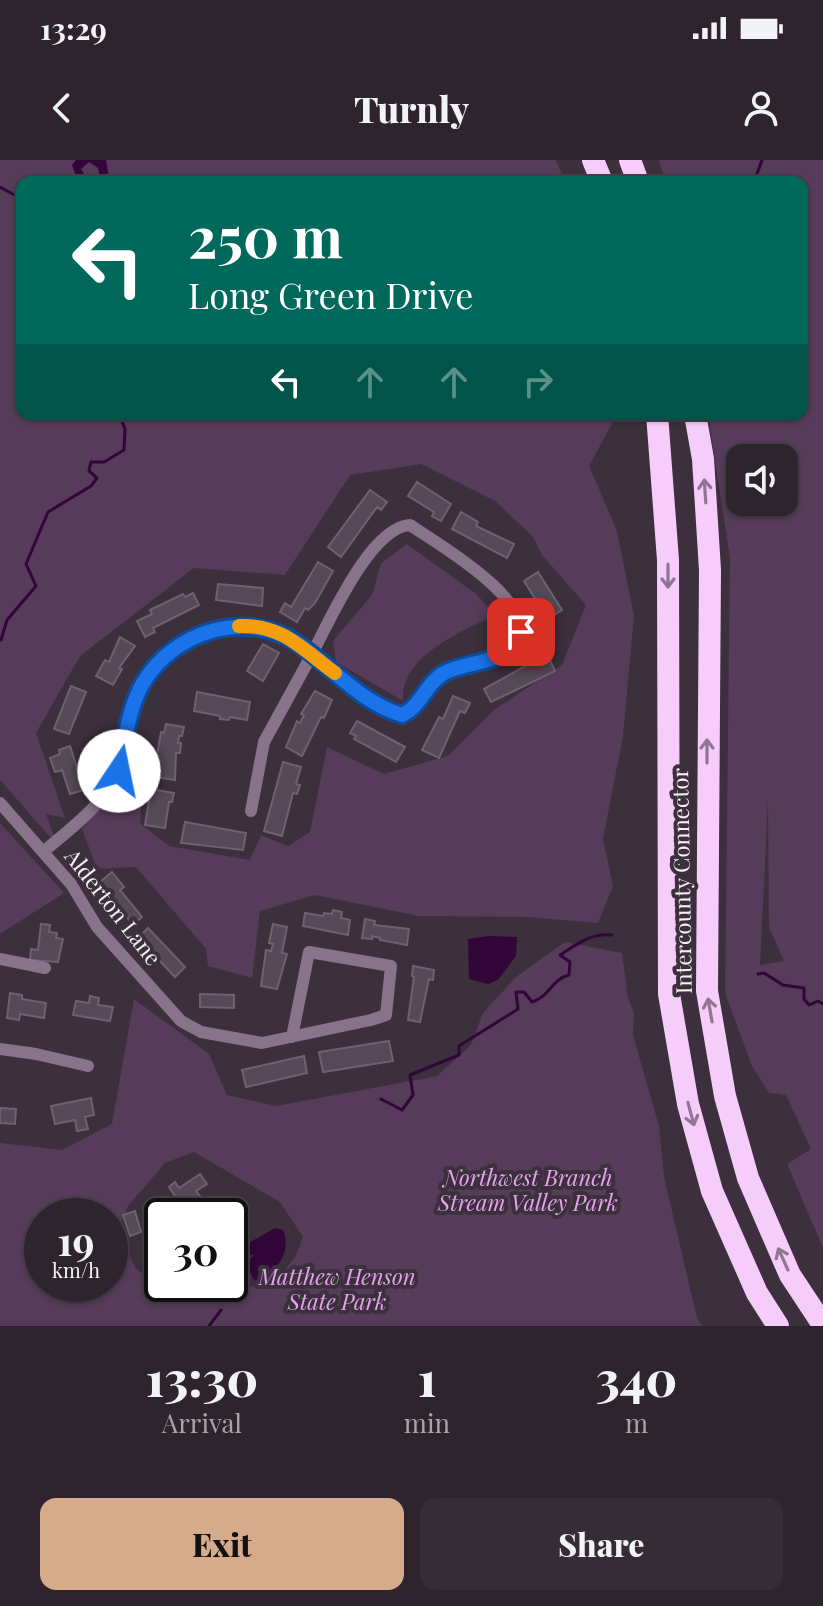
<!DOCTYPE html>
<html lang="en">
<head>
<meta charset="utf-8">
<style>
  body { margin:0; font-family:"Playfair Display",serif; background:#352c36; color:#f1f3f6; height:100vh; display:flex; flex-direction:column; font-size:30px; white-space:nowrap }
  * { box-sizing:border-box; margin:0 }
  p { font-size:26px; color:#a7a4aa }
  .icon { flex:none; width:44px; height:44px; fill:none; stroke:currentColor; stroke-width:2; stroke-linecap:round; stroke-linejoin:round }
  .map { position:relative; height:1166px; overflow:hidden }
  .details { display:flex; flex-direction:column; background:#2d242e; flex:1 }
  .details>* { flex:none }
  .hud { position:absolute; left:16px; top:16px; width:792px; height:244px; border-radius:16px; box-shadow:0 2px 6px #0004,0 0 0 2px #48414a; background:#00695c; color:#fff; overflow:hidden }
  .fabs { position:absolute; left:726px; top:284px; display:grid; gap:16px }
  .fabs a { display:grid; place-items:center; width:72px; height:72px; border-radius:16px; background:#2d242e; box-shadow:0 2px 6px #0004,0 0 0 2px #48414a; font-size:40px }
  .speed { position:absolute; left:24px; top:1038px; display:flex; gap:16px; font-size:40px; font-weight:700; text-align:center }
  .speed>* { display:grid; place-content:center; width:104px; height:104px; border-radius:50%; background:#2d242e; box-shadow:0 2px 6px #0004,0 0 0 2px #48414a; line-height:1 }
  .speed small { font-size:20px; font-weight:400 }
  .speed .limit { border:4px solid #111; border-radius:12px; background:#fff; color:#111 }
  .pin { position:absolute; display:grid; place-items:center; width:68px; height:68px; color:#fff; margin:-34px; border-radius:16px; box-shadow:0 4px 12px #0006 }
  .me { position:absolute; width:88px; margin:-44px; rotate:11deg; stroke-linejoin:round; filter:drop-shadow(0 0 6px #0008) }
  .turn { display:flex; align-items:center; gap:28px; height:168px; padding:0 40px; font-size:36px }
  .turn .icon { width:104px; height:104px; stroke-width:2.5 }
  .turn b { display:block; font-size:56px; line-height:68px }
  .lanes { display:flex; align-items:center; height:76px; padding:0 40px; background:#0003; justify-content:center; gap:40px; direction:ltr }
  .lanes .off { opacity:.35 }
  .eta { display:flex; justify-content:space-evenly; align-items:center; height:136px; text-align:center }
  .eta b { font-size:48px; font-weight:800; line-height:56px }
  .action { display:flex; gap:16px; margin-top:auto; padding:16px 40px }
  .action a { flex:1; height:92px; border-radius:16px; background:#d6ab8b; color:#111; font-size:32px; font-weight:800; line-height:92px; text-align:center }
  .action a+a { background:#352c36; color:#f1f3f6 }
  .status { display:flex; justify-content:space-between; align-items:center; height:56px; padding:0 40px; background:#2d242e; direction:ltr }
  .status svg { height:22px; fill:currentColor }
  header { display:flex; justify-content:space-between; align-items:center; height:104px; padding:0 40px; background:#2d242e; font-size:36px; font-weight:800 }
  .map>svg:first-child { display:block }
  .green { fill:#573b5a; fill-rule:evenodd }
  .water { fill:#320638 }
  .lines { fill:none; stroke-linecap:round; stroke-linejoin:round }
  .stream { stroke:#320638; stroke-width:3 }
  .building { fill:#564958; stroke:#6e6170; stroke-width:2 }
  .minor { stroke:#88738b; stroke-width:12 }
  .motorway { stroke:#f6ccfb; stroke-width:22 }
  .oneway { stroke:#907692 }
  .route-casing { stroke:#114b97; stroke-width:20 }
  .route { stroke:#1a73e8; stroke-width:14 }
  .slow { stroke:#f59e0b; stroke-width:14 }
  .labels { text-anchor:middle; stroke-width:8; stroke-linejoin:round; paint-order:stroke }
  .street-label { font-size:22px; fill:#f7eff8; stroke:#3c303d }
  .park-label { font-size:22px; font-style:italic; fill:#e6a2ee; stroke:#3c303d }
</style>
</head>
<body>
<div class="status"><b>13:29</b><svg viewBox="0 0 49 12"><path d="M0 12V9h3v3zM5 12V6h3v6zM10 12V3h3v9zM15 12V0h3v12zM26 1h20v11H26zM47 4h2v5h-2z"/></svg></div>
<header><svg class="icon" aria-label="back" viewBox="0 0 24 24"><path d="M15 5l-7 7 7 7"/></svg>Turnly<svg class="icon" aria-label="person" viewBox="0 0 24 24"><circle cx="12" cy="8" r="4"/><path d="M4 21q1-7 8-7t8 7"/></svg></header>
<div class="map">
<svg width="823" height="1166" viewBox="0 0 823 1166">
  <rect width="100%" height="100%" fill="#3c303d"/>
  <!-- green -->
  <path class="green" d="M0 0H556L565 22H22V254H614V260L589 306 617 371 634 456 623 576 603 679 613 726 598 763 527 757 419 756 315 735 260 751 252 818 208 806 206 789 136 707 97 709 82 669 112 635 133 595 145 594 140 663 169 686 250 700 261 675 288 686 310 672 327 587 384 614 448 596 495 549 562 505 586 445 542 395 533 377 495 341 421 304 350 315 285 415 194 408 80 496 36 573 65 658 46 654 54 676 51 678 0 620Z
    M659 0H823V1088L787 1004 811 989 786 935 769 933 752 906 725 833 730 398 708 254H802V22H665ZM740 298H784V342H740ZM768 640 769 767 784 801 760 805Z
    M407 384 476 434 496 455C462 471 400 496 403 541L336 502 333 481 372 435 381 403Z
    M0 663 64 733 0 774Z
    M565 782 622 793 628 838 634 853 633 875 659 966 664 1017 697 1158 702 1166H0V983L62 990 112 964 134 839 209 894 227 935 276 946 437 916 471 885 483 853 516 817ZM194 992 280 1042 303 1077 295 1097 279 1117 239 1131 203 1140 172 1134 136 1109 117 1071 128 1046 165 1003ZM42 1056H110V1124H42Z"/>
  <!-- water -->
  <path class="water" d="M76 0H106L109 18 116 22H101L98 8 89 2 81 9 89 22H78L72 5Z
    M489 776 517 777 516 796 498 820 488 824 469 819 468 779Z
    M275 1068 283 1070C292 1093 277 1111 257 1121L253 1119 246 1103 257 1092 247 1093 244 1090 245 1085Z"/>
  <g class="lines">
    <!-- stream -->
    <path class="stream" d="M754 22 762 0
      M0 27 22 39
      M1 480 7 460 36 426 26 404 48 352 91 326 97 318 89 311 91 302H104L124 290 125 269 119 254
      M758 814 764 813 783 825 804 828V839L809 845 818 841 823 844
      M381 939 402 950 413 935 410 915 459 895V886L518 849 516 832H524L532 842C549 837 552 819 569 815L570 802 560 795C577 784 591 773 612 775
      M232 1142 239 1117 240 1102 249 1094 258 1092
      M209 1166 221 1150"/>
  </g>
  <!-- building -->
  <path class="building" d="M417 322 451 344 441 361 432 356 434 352 408 336Z
    M370 330 387 342 381 350 377 347 341 397 328 387Z
    M461 352 478 362 476 366 514 384 507 398 452 369Z
    M318 402 333 411 315 443 308 450 305 448 297 462 280 452 285 443 291 447Z
    M538 412 562 450 548 459 524 421Z
    M218 424 263 428 262 446 216 440Z
    M193 433 199 445 153 468 155 472 145 477 137 461 152 454 150 450 183 434 185 437Z
    M120 477 135 486 119 508 122 509 113 525 96 516 105 500 109 502Z
    M263 484 279 493 263 521 247 511Z
    M547 494 555 511 491 542 484 529Z
    M71 526 86 532 69 574 54 569Z
    M315 531 332 540 324 558 321 557 302 596 286 587 297 561 300 563 304 555 301 554Z
    M197 532 250 542 247 560 230 557 229 560 220 559V556L194 551Z
    M453 536 470 543 465 553 460 551 439 598 422 590 439 557 443 559Z
    M357 561 405 587 396 602 354 579 356 576 350 573Z
    M166 564 184 567 182 576H179L178 583H181L180 593H176L175 620 155 617 160 600H156L161 572 164 573Z
    M70 586 84 630 70 634 62 610 55 612 50 598 60 594 59 590Z
    M283 602 301 607 296 624 300 625 297 634 293 633 282 676 264 671Z
    M151 629 174 633 172 642H169L165 668 145 665Z
    M185 662 246 673 243 690 181 683Z
    M112 712 124 727 120 730 142 757 133 765 99 723Z
    M333 750 342 752 341 758 350 760 348 775 303 766 305 753 323 756 324 753 332 754Z
    M365 759 375 761 374 765 409 769 407 785 380 780V778L372 776V779L362 778Z
    M41 764 50 765 49 772 57 773 56 778 63 779 58 802 30 800 31 789 38 790Z
    M273 764 287 767 282 793 287 794 277 829 261 826 266 790 271 791 273 784 269 783Z
    M148 768 185 807 175 817 138 778Z
    M413 806 434 810 433 820 429 819 420 862 408 860 414 817 412 816Z
    M10 833 22 835V839L46 843 44 858 20 854 19 860 7 858Z
    M200 834 234 835V848L200 847Z
    M90 836 99 838 98 845 113 847 110 861 73 855 76 841 89 843Z
    M389 881 393 901 323 912 319 892Z
    M304 896 307 913 246 927 242 910Z
    M91 938 94 955 85 957 88 969 77 971 75 960 55 964 51 946Z
    M0 948 16 949 15 964 0 963Z
    M200 1014 207 1024 196 1031 200 1036 182 1047 169 1027 175 1022 179 1028Z
    M135 1051 141 1072 130 1076 123 1055Z
    M153 1102 162 1107V1121L147 1112Z"/>
  <g class="lines">
    <!-- minor -->
    <path class="minor" d="M410 365C436 383 548 446 514 487 500 503 459 505 440 516 423 525 420 547 402 555L388 551 311 496C328 464 370 367 410 365Z
      M0 643 71 724 97 767 181 861 201 872 262 883 371 860 386 855 391 806 309 792 292 877
      M43 692C70 669 104 645 118 611 129 585 127 555 140 528 161 486 224 452 271 469 286 474 300 485 311 496L264 582 251 651
      M0 799 45 808
      M0 889 36 894 88 906"/>
    <!-- motorway -->
    <path class="motorway" d="M593 0 602 22
      M630 0 638 22
      M657 254 668 400 669 834 688 944 712 1031 757 1133 778 1166
      M695 254 703 299 710 410 707 831 725 936 748 1018 790 1115 823 1165"/>
  </g>
  <!-- one-way arrows -->
  <defs><path id="oneway-shaft" d="M-6 0H5M1.5-3L5.5 0L1.5 3" fill="none" stroke-width="1.6" stroke-linecap="round" stroke-linejoin="round" transform="scale(2)"/></defs>
  <g class="oneway">
    <use href="#oneway-shaft" transform="translate(705 331) rotate(-94)"/>
    <use href="#oneway-shaft" transform="translate(668 416) rotate(90)"/>
    <use href="#oneway-shaft" transform="translate(707 591) rotate(-90)"/>
    <use href="#oneway-shaft" transform="translate(710 850) rotate(-100)"/>
    <use href="#oneway-shaft" transform="translate(691 954) rotate(75)"/>
    <use href="#oneway-shaft" transform="translate(783 1099) rotate(-114)"/>
  </g>
  <g class="lines">
    <!-- route casing -->
    <g class="route-casing">
      <path id="route" d="M119 611C125 581 128 549 143 523 174 471 246 449 297 483 331 506 361 543 402 555 422 546 426 522 446 512 474 499 508 506 521 472"/>
    </g>
    <!-- route -->
    <use href="#route" class="route"/>
    <!-- slow -->
    <path class="slow" d="M239 466C282 464 302 489 335 513"/>
  </g>
  <g class="labels">
    <!-- street labels -->
    <g class="street-label">
      <text transform="translate(682 721) rotate(-91)" y="8">Intercounty Connector</text>
      <text transform="translate(113 747) rotate(52)" y="8">Alderton Lane</text>
    </g>
    <!-- park labels -->
    <g class="park-label">
      <text x="528" y="1026">Northwest Branch<tspan x="528" dy="25">Stream Valley Park</tspan></text>
      <text x="337" y="1125">Matthew Henson<tspan x="337" dy="25">State Park</tspan></text>
    </g>
  </g>
</svg>
<div class="fabs">
<a><svg class="icon" aria-label="sound" viewBox="0 0 24 24"><path d="M4 9h4l5-4v14l-5-4H4zM17 9q2 3 0 6"/></svg></a>
</div>
<div class="speed"><div>19<small>km/h</small></div><div class="limit">30</div></div>
<div class="pin" style="left:521px;top:472px;background:#d93025"><svg class="icon" aria-label="arrive" viewBox="0 0 24 24"><path d="M6 21V4h12l-3 4 3 4H6"/></svg></div>
<svg class="me" style="left:119px;top:611px" viewBox="-20 -20 40 40"><circle r="19" fill="#fff"/><path d="M0-13L10 11 0 6-10 11z" fill="#1a73e8"/></svg>
<div class="hud">
<div class="turn"><svg class="icon" aria-label="left" viewBox="0 0 24 24"><path d="M17 20v-9H6M10 6l-5 5 5 5"/></svg><div><b>250 m</b>Long Green Drive</div></div>
<div class="lanes"><svg class="icon" aria-label="left" viewBox="0 0 24 24"><path d="M17 20v-9H6M10 6l-5 5 5 5"/></svg><svg class="icon off" aria-label="ahead" viewBox="0 0 24 24"><path d="M12 20V5M6 11l6-6 6 6"/></svg><svg class="icon off" aria-label="ahead" viewBox="0 0 24 24"><path d="M12 20V5M6 11l6-6 6 6"/></svg><svg class="icon off" aria-label="right" viewBox="0 0 24 24"><path d="M7 20v-9h11M14 6l5 5-5 5"/></svg></div>
</div>
</div>
<section class="details">
<div class="eta">
<div><b>13:30</b><p>Arrival</p></div>
<div><b>1</b><p>min</p></div>
<div><b>340</b><p>m</p></div>
</div>
<div class="action"><a>Exit</a><a>Share</a></div>
</section>
</body>
</html>
